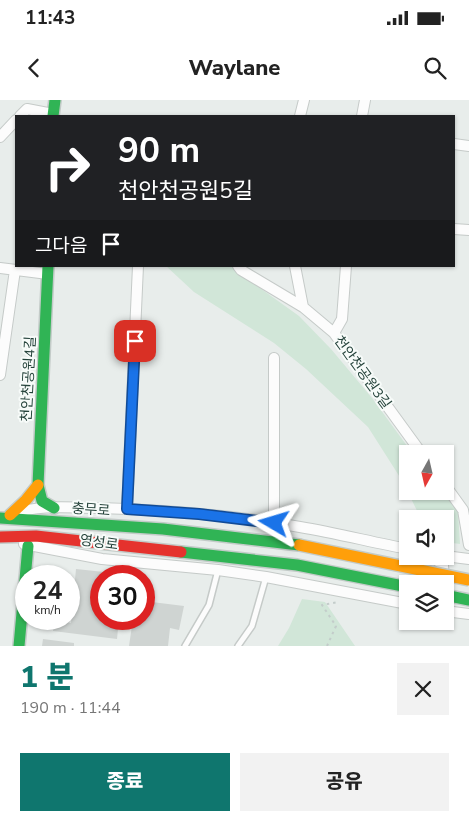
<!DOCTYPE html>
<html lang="ko">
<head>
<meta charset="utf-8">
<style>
  body { margin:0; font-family:"Nunito Sans","Noto Sans KR",sans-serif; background:#f2f2f2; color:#222; height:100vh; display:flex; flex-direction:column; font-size:19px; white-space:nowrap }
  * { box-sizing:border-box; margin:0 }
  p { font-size:16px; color:#767676 }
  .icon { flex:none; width:28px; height:28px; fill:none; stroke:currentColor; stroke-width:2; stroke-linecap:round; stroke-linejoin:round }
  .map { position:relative; height:546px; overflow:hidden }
  .sheet { display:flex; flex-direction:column; background:#fff; flex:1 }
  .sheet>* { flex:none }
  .hud { position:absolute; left:15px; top:15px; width:440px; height:152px; border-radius:0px; box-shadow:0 1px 4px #0004; background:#202124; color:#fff; overflow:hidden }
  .needle { width:32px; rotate:188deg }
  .fabs { position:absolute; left:399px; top:345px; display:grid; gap:10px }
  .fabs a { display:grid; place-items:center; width:55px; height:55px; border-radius:0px; background:#fff; box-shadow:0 1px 4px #0004; font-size:25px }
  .speed { position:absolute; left:15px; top:465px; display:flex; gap:10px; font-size:25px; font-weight:700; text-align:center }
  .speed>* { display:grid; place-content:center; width:65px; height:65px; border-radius:50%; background:#fff; box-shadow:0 1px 4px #0004; line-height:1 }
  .speed small { font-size:12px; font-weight:400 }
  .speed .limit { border:8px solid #d22; background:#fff; color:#111 }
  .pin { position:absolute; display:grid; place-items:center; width:42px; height:42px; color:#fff; margin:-21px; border-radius:10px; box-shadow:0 2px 8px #0006 }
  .me { position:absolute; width:55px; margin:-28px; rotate:277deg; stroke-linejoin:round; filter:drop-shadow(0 0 4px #0008) }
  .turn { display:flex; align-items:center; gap:18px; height:105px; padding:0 20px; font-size:22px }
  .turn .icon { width:65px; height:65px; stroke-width:2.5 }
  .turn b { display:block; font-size:35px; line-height:42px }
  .then { display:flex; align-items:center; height:48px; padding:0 20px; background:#0003; gap:10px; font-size:19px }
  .round { display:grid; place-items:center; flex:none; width:52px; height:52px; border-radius:0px; background:#f2f2f2 }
  .headline { display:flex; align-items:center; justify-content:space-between; height:85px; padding:0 20px }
  h1 { font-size:30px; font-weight:800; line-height:38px; color:#0f766e }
  .button { display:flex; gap:10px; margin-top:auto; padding:10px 20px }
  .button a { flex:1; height:58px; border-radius:0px; background:#0f766e; color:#fff; font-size:20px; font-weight:800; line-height:58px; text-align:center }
  .button a+a { background:#f2f2f2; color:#222 }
  .status { display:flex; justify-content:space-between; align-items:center; height:35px; padding:0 25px; background:#fff; direction:ltr }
  .status svg { height:14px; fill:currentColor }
  header { display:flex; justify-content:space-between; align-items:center; height:65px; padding:0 20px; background:#fff; font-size:22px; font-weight:800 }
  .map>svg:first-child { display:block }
  .green { fill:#d1e6d8 }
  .building { fill:#cfd4d2 }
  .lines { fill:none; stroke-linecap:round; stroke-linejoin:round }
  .lane-casing { stroke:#c5cac8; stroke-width:8 }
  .street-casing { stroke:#c5cac8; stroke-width:12 }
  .fast-casing { stroke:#c3cbc8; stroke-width:14 }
  .slow-casing { stroke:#c3cbc8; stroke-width:14 }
  .jam-casing { stroke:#c3cbc8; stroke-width:14 }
  .path { stroke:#c3ccca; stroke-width:2; stroke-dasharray:2.5 4; stroke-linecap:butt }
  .lane { stroke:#fcfcfc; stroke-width:5 }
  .street { stroke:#fcfcfc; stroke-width:10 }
  .fast { stroke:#30b455; stroke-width:11 }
  .slow { stroke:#ff9f0a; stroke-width:11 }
  .jam { stroke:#e5322d; stroke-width:11 }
  .slow-bridge-casing { stroke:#c3cbc8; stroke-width:14; stroke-linecap:butt }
  .slow-bridge { stroke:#ff9f0a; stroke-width:11 }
  .route-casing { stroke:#114b97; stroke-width:12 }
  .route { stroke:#1a73e8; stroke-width:9 }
  .labels { text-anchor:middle; stroke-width:4; stroke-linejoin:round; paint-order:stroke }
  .street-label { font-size:14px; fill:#24423a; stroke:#f7fbf9 }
</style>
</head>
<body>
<div class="status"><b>11:43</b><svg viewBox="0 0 49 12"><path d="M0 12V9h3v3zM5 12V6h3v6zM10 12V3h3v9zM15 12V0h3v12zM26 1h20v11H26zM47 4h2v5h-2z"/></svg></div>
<header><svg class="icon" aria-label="back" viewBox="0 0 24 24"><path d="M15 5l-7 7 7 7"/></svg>Waylane<svg class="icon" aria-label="search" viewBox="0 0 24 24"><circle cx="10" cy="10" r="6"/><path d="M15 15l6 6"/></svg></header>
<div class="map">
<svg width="469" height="546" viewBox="0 0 469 546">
  <rect width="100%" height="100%" fill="#e8edeb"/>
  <!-- green -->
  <path class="green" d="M166 166H232L239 173 299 216 331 249 372 298 413 354H408V391H444L458 411 460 444 445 442V419H421L403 382 368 327 306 269 274 243 194 192Z
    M302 499 325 502 355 546H278L289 528Z"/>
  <!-- building -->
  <path class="building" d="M76 469 123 474V476H101V519H119L117 539 53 531 54 520 71 523Z
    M144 501 184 506 179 530 170 528 168 546H129L133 519H144Z
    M43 539 74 543V546H42Z"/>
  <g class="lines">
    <!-- lane casing -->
    <g class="lane-casing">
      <path id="lane" d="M185 546 209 505 218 470
        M238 546 252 526 266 477"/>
    </g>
    <!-- street casing -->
    <g class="street-casing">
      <path id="street" d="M20 16 27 9 53 14
        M300 16 304 0
        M362 16 365 0
        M0 37 16 20
        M454 44 469 46
        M454 129 469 130
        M238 166 241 170 303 207
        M295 166 303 207 334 233 422 354
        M0 168 48 174
        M334 233 342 219 346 166
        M274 258V423
        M0 275 15 170
        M445 385 463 410 469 445
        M127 409 138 166
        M13 414C40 404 71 408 99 408 166 410 234 415 300 427 336 433 371 442 408 449
        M24 444 102 459 218 470 266 477 408 504
        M431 456 443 465 444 480 442 484
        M445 456 469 459
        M445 511 469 514"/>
    </g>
    <!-- fast casing -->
    <g class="fast-casing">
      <path id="fast" d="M53 16 55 0
        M48 166 38 385 42 401 54 408
        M0 418 163 429 299 445
        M181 452 297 465 408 487
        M445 495 469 500
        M19 546 28 446"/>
    </g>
    <!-- slow casing -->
    <g class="slow-casing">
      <path id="slow" d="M10 415 26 400 38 385"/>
    </g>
    <!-- jam casing -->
    <g class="jam-casing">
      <path id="jam" d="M0 437 36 436 181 452"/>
    </g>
    <!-- path -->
    <path class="path" d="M327 546 336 526 322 505 338 502"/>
    <!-- lane -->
    <use href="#lane" class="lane"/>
    <!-- street -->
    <use href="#street" class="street"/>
    <!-- fast -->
    <use href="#fast" class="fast"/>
    <!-- slow -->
    <use href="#slow" class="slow"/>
    <!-- jam -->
    <use href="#jam" class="jam"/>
    <!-- slow-bridge casing -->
    <g class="slow-bridge-casing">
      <path id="slow-bridge" d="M299 445 469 480"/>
    </g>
    <!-- slow-bridge -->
    <use href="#slow-bridge" class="slow-bridge"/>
  </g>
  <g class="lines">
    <!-- route casing -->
    <g class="route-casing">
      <path id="route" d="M135 241 127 409 199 414 274 423"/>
    </g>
    <!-- route -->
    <use href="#route" class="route"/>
  </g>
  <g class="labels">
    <!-- street labels -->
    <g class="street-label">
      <text transform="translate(363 272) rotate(54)" y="5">천안천공원3길</text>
      <text transform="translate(28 279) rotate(-87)" y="5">천안천공원4길</text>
      <text transform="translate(91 409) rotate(4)" y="5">충무로</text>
      <text transform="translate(99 442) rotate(8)" y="5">영성로</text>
    </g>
  </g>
</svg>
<div class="fabs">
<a><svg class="needle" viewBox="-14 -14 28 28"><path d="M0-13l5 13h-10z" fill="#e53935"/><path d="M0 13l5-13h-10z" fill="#767676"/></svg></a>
<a><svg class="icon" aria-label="sound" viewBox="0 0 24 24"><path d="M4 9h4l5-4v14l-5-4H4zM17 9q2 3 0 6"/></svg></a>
<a><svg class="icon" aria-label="layers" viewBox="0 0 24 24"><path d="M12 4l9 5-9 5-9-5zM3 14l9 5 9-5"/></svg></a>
</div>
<div class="speed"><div>24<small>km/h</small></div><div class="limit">30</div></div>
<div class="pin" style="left:135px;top:241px;background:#d93025"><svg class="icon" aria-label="arrive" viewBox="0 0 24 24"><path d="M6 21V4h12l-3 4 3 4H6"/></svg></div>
<svg class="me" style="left:274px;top:423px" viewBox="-20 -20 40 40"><path d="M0-17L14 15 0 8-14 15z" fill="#1a73e8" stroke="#fff" stroke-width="4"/></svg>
<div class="hud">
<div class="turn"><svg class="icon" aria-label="right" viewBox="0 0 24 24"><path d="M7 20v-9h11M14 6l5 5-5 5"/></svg><div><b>90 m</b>천안천공원5길</div></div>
<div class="then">그다음<svg class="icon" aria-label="arrive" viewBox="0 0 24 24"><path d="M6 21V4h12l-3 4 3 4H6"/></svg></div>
</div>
</div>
<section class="sheet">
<div class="headline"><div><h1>1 분</h1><p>190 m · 11:44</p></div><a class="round"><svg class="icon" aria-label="close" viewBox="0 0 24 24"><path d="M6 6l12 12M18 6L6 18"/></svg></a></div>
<div class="button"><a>종료</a><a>공유</a></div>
</section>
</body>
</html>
